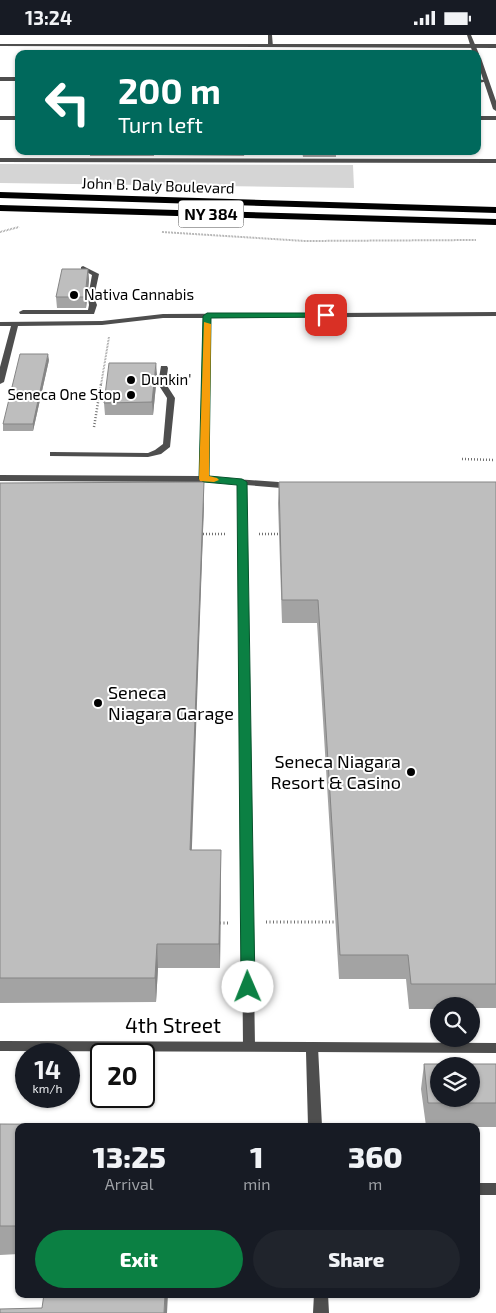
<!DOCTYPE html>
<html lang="en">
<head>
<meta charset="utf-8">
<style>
  body { margin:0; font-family:"Exo 2",sans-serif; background:#20242c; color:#f1f3f6; height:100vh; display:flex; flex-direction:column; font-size:19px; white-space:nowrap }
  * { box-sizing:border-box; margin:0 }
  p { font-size:16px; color:#9ea1a6 }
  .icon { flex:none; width:28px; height:28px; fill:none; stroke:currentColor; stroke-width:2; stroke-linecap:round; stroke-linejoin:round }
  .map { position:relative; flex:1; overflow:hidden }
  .details { position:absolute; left:15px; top:1088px; width:465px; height:175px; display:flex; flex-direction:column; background:#171b24; border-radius:10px; box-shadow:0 1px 4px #0004 }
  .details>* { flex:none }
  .guide { position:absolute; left:15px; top:15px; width:466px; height:105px; border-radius:10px; box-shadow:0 1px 4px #0004; background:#00695c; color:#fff; overflow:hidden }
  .fabs { position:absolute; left:430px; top:962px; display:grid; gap:10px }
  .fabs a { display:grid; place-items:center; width:50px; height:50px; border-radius:50%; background:#171b24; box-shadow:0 1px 4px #0004; font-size:25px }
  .speed { position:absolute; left:15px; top:1008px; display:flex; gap:10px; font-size:25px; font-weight:700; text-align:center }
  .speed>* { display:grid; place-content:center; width:65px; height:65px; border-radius:50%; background:#171b24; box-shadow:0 1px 4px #0004; line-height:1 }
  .speed small { font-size:12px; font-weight:400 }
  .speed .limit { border:2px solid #111; border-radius:8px; background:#fff; color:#111 }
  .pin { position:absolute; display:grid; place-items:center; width:42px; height:42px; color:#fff; margin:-21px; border-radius:10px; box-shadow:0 2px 8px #0006 }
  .me { position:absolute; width:55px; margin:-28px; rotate:359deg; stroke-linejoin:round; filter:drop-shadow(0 0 4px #0008) }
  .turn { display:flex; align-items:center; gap:18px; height:105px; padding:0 20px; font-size:22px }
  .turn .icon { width:65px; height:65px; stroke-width:2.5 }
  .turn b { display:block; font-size:35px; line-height:42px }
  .eta { display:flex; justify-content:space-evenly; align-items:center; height:85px; text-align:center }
  .eta b { font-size:30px; font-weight:800; line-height:35px }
  .button { display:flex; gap:10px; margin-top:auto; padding:10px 20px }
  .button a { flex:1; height:58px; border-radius:30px; background:#0b8043; color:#fff; font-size:20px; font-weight:800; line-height:58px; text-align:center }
  .button a+a { background:#20242c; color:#f1f3f6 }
  .status { display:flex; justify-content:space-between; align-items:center; height:35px; padding:0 25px; background:#171b24; direction:ltr }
  .status svg { height:14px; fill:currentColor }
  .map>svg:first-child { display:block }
  .green { fill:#d5d5d5 }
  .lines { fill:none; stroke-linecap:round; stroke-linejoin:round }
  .path-far2 { stroke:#707070; stroke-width:2; stroke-dasharray:0.5 1; stroke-linecap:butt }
  .path-far1 { stroke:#707070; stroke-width:2.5; stroke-dasharray:1 2; stroke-linecap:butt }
  .path { stroke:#707070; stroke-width:3; stroke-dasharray:1 2.5; stroke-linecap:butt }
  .service { fill:#4e4e4e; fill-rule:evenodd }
  .minor { fill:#4e4e4e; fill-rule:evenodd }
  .tertiary { fill:#4e4e4e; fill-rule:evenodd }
  .trunk { fill:#000; fill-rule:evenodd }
  .wall { fill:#a3a3a3 }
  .shaded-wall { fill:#858585 }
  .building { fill:#bebebe; stroke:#858585; fill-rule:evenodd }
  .route { fill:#0b8043; stroke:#07532c }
  .slow { fill:#f59e0b }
  .poi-dot { fill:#000; stroke:#fff; stroke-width:2 }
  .labels { text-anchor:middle; stroke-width:4; stroke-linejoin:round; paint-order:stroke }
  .far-street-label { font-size:15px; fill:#000; stroke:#fff }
  .far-poi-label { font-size:15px; fill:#000; stroke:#fff; text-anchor:start }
  .shield { fill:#fff; stroke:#4c4c4c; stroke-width:1 }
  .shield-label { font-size:16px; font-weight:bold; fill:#000 }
  .poi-label { font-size:18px; fill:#000; stroke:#fff; text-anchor:start }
  .near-street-label { font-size:21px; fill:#000; stroke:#fff }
</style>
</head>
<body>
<div class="status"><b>13:24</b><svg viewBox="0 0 49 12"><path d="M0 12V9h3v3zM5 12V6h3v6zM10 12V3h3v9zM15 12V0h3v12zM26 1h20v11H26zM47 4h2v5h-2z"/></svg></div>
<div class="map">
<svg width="496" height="1278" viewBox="0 0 496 1278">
  <rect width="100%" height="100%" fill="#fff"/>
  <!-- green -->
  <path class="green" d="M0 129 353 130 354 153 0 148Z"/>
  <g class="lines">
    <!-- path-far2 -->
    <path class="path-far2" d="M0 197 19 192
      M162 197 305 206 476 205
      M101 350 109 302"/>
    <!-- path-far1 -->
    <path class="path-far1" d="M94 392 101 349
      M462 424 495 425
      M203 499H225
      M259 499H279"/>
    <!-- path -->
    <path class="path" d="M266 887H335
      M220 888H230"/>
    <!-- service -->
    <path class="service" d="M268 0H272L273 12 268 11Z
      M0 42H19V46H0Z
      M478 44 489 46 478 48Z
      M0 123 496 124V128L0 127Z
      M83 231 99 239 94 262 97 270 94 279H20L19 277 23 275H88L89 270 88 262 92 240 81 234V232Z
      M496 277V281L211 283 208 442 293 448 297 451 293 454 246 450 255 1011 254 1015 249 1016 244 1015 243 1011 238 449 204 447 0 446V440L200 441 203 283H163L102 290 18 291 4 347 0 349V332L11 291H0V287L102 286 163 279Z
      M161 331H167L168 333 166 349 175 363 170 412 161 419 148 422 50 421V417H53L148 418 155 415 163 409 167 363 158 349Z
      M312 1007 496 1008V1018L312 1017 307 1016 306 1012 307 1008Z
      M476 1148H496V1160H476Z"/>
    <!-- minor -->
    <path class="minor" d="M0 9H496V13L0 11Z
      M0 81H19V85H0Z
      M478 81H496V85H478Z
      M0 1006 312 1007 317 1008 318 1012 322 1091H308L306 1017 0 1016Z
      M314 1259H328L329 1278H313Z"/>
    <!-- tertiary -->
    <path class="tertiary" d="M467 0H471L479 19 478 20 473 19Z
      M478 21 481 23 496 66V76L493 74 478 29Z"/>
    <!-- trunk -->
    <path class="trunk" d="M0 157 496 172V178L0 163Z
      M0 170 496 184V190L0 176Z"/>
  </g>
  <!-- wall -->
  <path class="wall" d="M90 116H245L244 121 154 120V121H90Z
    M302 116H336V122H303Z
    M448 116H475V118H448Z
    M88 234 89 245 86 273H57L56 262Z
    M49 325 33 396H3V389Z
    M157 340 153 380H105L104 368Z
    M279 447H496V973H471V971H439V974H409L406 944H339L317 588H282L278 468Z
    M0 448 204 468 191 815 221 838 220 933H158L156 967 0 968Z
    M424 1029H496V1092H476V1091H426L421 1054Z
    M0 1089 19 1091V1219L0 1220Z"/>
  <!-- shaded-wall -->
  <path class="shaded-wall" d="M88 234 89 245 86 273 85 262Z
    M48 319 49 325 33 396V389Z
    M156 328 157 340 153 380 152 367Z
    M204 447V468L191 839 190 815Z
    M221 815V838L220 933 219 909Z
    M157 909 158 933 156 967 155 943Z
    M165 1259H168L167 1278H164Z"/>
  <!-- building -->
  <path class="building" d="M62 234H88L85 262H56Z
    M20 319H48L33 389H3Z
    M109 328H156L152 367 104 368Z
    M204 447 190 815H221L219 909H157L155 943H0V448Z
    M279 447H496V949H411L408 920H340L318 565H282Z
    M424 1029H496V1068H428ZM439 1031H471V1064H439Z
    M0 1089 148 1090V1091H19V1191H0Z
    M44 1259H165L164 1278H0V1274L42 1273Z"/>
  <!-- route -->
  <path class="route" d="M326 278 329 279V282L211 283 209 441 242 444 247 447 255 952 253 956 248 958 243 956 241 952 237 450 204 447 199 444 203 281 207 278Z"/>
  <!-- slow -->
  <path class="slow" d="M204 287 211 289 209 441 217 443 219 445 214 447 200 446 199 444Z"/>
  <!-- markers -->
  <g class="poi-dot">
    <circle cx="74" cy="260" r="5"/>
    <circle cx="131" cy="345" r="5"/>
    <circle cx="131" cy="360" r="5"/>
    <circle cx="98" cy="668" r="5"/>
    <circle cx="411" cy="737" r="5"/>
  </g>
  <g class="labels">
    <!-- far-street labels -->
    <g class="far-street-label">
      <text transform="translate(158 151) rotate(2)" y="5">John B. Daly Boulevard</text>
    </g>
    <!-- far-poi labels -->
    <g class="far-poi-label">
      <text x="84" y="265">Nativa Cannabis</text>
      <text x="141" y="350">Dunkin'</text>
      <text x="121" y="365" text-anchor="end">Seneca One Stop</text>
    </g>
    <!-- shield labels -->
    <rect class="shield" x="178.5" y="165.5" width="65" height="27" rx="4"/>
    <g class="shield-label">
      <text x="211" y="185">NY 384</text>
    </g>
    <!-- poi labels -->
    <g class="poi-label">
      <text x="108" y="664">Seneca<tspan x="108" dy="21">Niagara Garage</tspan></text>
      <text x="401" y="733" text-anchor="end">Seneca Niagara<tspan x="401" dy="21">Resort &amp; Casino</tspan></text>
    </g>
    <!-- near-street labels -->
    <g class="near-street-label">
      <text x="173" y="998">4th Street</text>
    </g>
  </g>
</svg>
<div class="fabs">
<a><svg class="icon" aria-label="search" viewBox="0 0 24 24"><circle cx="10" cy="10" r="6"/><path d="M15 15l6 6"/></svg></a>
<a><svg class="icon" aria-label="layers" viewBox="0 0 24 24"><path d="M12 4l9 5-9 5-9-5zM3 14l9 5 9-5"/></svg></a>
</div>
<div class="speed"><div>14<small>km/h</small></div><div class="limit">20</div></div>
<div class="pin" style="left:326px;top:280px;background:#d93025"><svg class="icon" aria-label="arrive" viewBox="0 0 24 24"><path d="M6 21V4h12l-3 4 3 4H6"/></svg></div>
<svg class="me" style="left:248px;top:952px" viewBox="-20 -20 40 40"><circle r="19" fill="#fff"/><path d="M0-13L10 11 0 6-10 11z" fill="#0b8043"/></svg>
<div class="guide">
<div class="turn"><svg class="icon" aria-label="left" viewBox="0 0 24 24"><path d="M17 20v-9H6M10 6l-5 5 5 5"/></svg><div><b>200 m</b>Turn left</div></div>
</div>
<section class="details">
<div class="eta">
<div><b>13:25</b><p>Arrival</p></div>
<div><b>1</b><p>min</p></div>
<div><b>360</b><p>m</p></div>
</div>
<div class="button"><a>Exit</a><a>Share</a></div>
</section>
</div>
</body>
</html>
